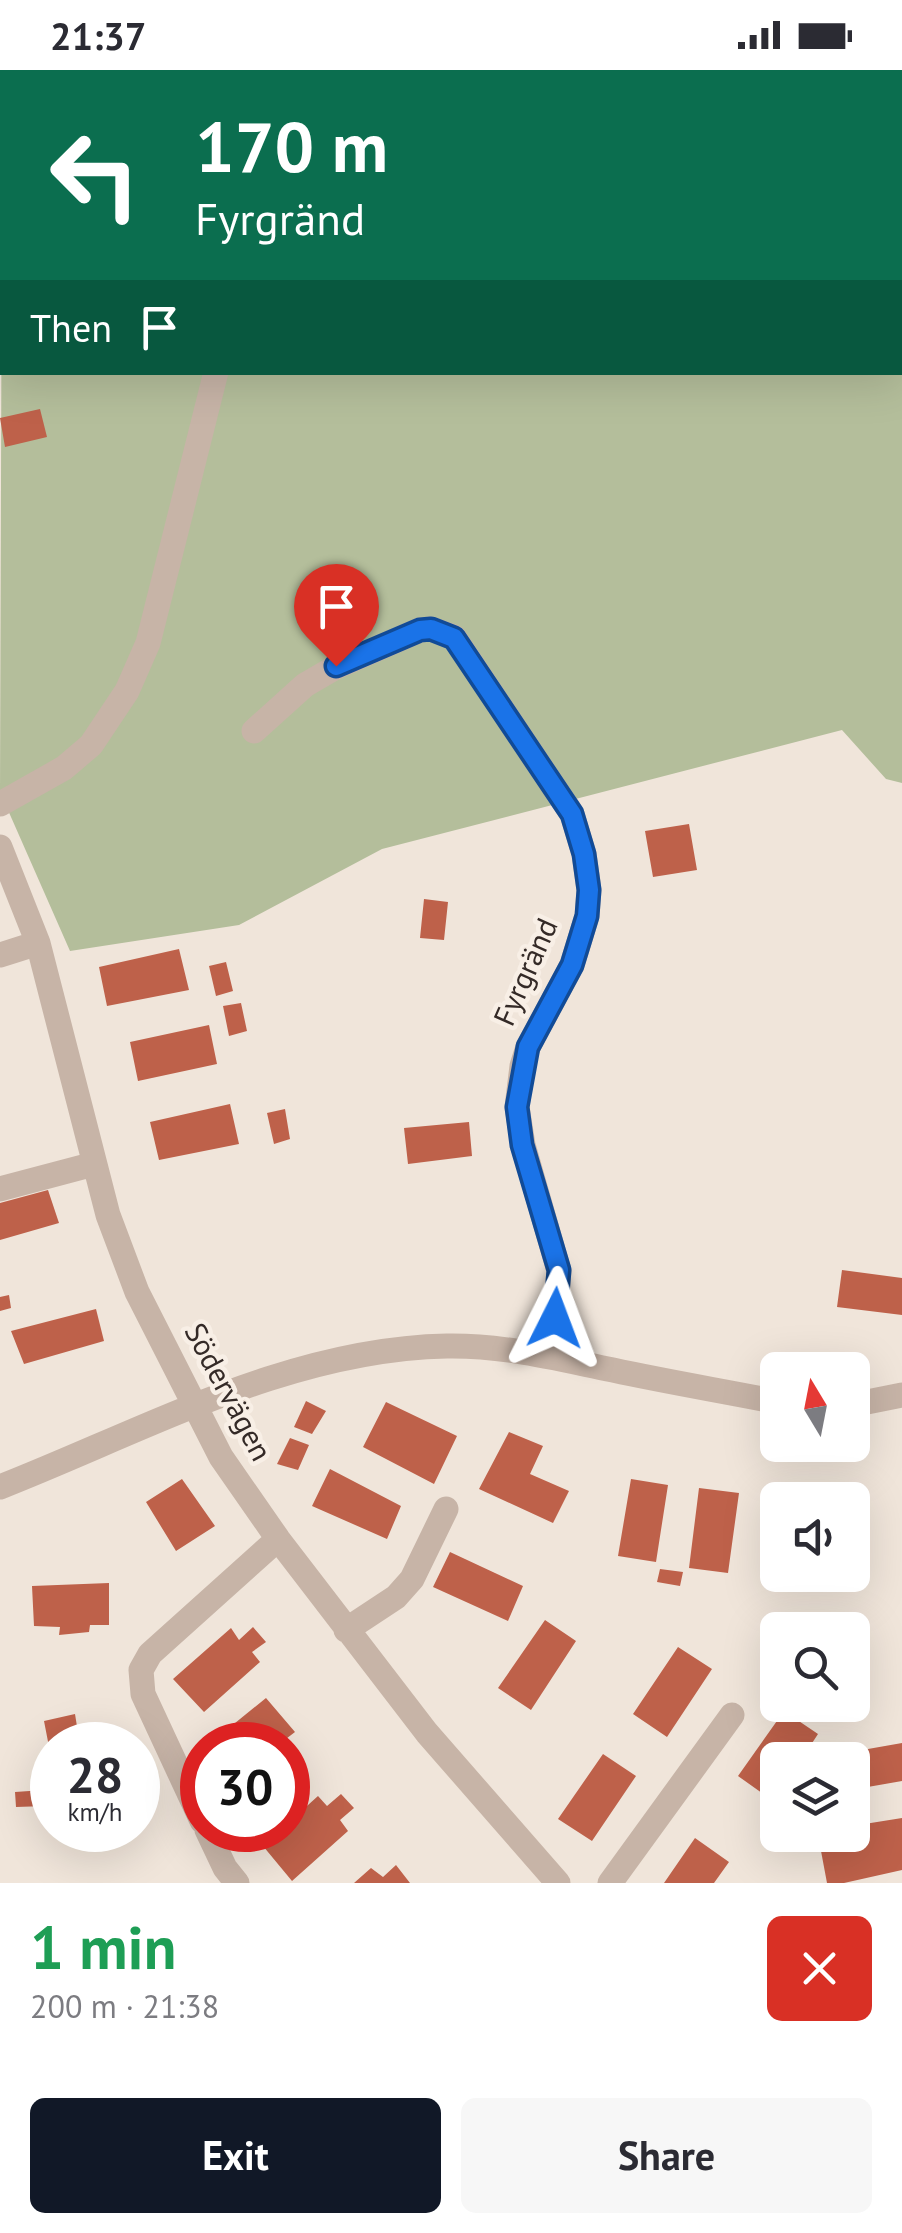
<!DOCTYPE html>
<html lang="en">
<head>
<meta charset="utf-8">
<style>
  body { margin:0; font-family:"PT Sans",sans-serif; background:#f7f7f7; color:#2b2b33; height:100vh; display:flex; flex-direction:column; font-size:38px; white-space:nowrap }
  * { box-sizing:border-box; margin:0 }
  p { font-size:32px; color:#7c7c81 }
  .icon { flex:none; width:55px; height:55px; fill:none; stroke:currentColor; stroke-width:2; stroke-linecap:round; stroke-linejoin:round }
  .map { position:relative; height:1813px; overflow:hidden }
  .drawer { display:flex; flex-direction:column; background:#fff; flex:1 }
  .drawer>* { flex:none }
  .guide { position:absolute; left:0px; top:0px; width:902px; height:305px; box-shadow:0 10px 40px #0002; background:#0b6e4f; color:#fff; overflow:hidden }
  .needle { width:65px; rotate:350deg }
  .buttons { position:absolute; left:760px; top:1282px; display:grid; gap:20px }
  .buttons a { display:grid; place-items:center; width:110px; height:110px; border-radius:15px; background:#fff; box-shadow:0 10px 40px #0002; font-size:50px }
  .speed { position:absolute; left:30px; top:1652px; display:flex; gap:20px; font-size:50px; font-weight:700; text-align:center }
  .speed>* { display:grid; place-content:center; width:130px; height:130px; border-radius:50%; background:#fff; box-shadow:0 10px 40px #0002; line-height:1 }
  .speed small { font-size:25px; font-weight:400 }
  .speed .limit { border:15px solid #d22; background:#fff; color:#111 }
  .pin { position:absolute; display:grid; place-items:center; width:85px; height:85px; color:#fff; margin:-102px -42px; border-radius:50% 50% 50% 0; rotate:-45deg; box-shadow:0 0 10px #0007 }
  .pin .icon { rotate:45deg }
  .me { position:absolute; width:110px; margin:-55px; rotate:3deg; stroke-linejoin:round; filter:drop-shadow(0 0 8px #0008) }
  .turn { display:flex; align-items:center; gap:35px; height:210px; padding:0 30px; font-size:45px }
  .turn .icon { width:130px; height:130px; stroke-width:2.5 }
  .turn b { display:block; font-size:70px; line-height:85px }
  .then { display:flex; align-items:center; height:95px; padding:0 30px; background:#0003; gap:20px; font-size:38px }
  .round { display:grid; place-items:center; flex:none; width:105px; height:105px; border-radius:15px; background:#f7f7f7 }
  .overview { display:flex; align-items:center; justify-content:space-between; height:170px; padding:0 30px }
  h1 { font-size:60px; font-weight:700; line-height:75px; color:#1e9e55 }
  .cta { display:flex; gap:20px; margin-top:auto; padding:20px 30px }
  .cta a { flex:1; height:115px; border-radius:15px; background:#111827; color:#fff; font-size:40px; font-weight:700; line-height:115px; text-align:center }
  .cta a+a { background:#f7f7f7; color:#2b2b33 }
  .status { display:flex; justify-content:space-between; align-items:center; height:70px; padding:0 50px; background:#fff; direction:ltr }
  .status svg { height:28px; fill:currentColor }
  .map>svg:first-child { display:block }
  .green { fill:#b4be9b }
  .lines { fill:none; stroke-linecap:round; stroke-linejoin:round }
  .stream { stroke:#7babab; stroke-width:9 }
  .building { fill:#be614a }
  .minor { stroke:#c7b4a7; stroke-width:25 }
  .route-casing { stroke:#114b97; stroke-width:25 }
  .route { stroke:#1a73e8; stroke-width:18 }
  .labels { text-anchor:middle; stroke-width:9; stroke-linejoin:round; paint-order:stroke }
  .street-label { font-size:30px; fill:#342a27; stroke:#f8efe6 }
</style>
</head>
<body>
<div class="status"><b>21:37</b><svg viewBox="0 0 49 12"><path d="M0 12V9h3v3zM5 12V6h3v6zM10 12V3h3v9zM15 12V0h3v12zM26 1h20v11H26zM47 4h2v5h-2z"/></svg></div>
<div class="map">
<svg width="902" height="1813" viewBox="0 0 902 1813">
  <rect width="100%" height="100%" fill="#f0e5da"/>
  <!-- green -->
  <path class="green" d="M62 0H902V713L886 709 842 660 382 779 239 855 70 881 0 722 2 101V302H900V2H60Z"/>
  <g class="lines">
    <!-- stream -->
    <path class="stream" d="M862 0 864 2
      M900 53 902 56"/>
  </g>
  <!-- building -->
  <path class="building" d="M40 339 47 367 5 377 0 348Z
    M689 754 697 800 653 807 645 761Z
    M424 829 448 832 444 870 420 868Z
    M179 879 189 920 107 936 99 897Z
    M226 892 233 921 216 926 209 896Z
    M241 933 247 961 229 966 223 936Z
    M209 955 217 994 138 1011 130 972Z
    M230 1034 239 1074 159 1090 150 1052Z
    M285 1039 290 1069 274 1074 267 1043Z
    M469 1052 472 1086 408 1094 404 1058Z
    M48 1120 59 1153 0 1170V1133Z
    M842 1200 902 1208V1245L837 1237Z
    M9 1225 11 1238 0 1241V1227Z
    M96 1239 104 1271 24 1294 11 1261Z
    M306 1331 326 1341 312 1364 294 1357Z
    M386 1332 457 1366 434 1414 363 1377Z
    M509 1362 543 1376 530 1404 569 1421 553 1453 479 1419Z
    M290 1368 309 1375 298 1400 277 1394Z
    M330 1399 401 1436 387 1469 312 1436Z
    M182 1409 215 1456 176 1481 146 1432Z
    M631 1409 668 1415 656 1492 618 1486Z
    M699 1418 739 1423 728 1503 689 1498Z
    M450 1482 523 1516 508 1551 433 1517Z
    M660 1499 683 1502 680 1516 657 1512Z
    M109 1513V1555H90L89 1562 59 1565 60 1557 34 1556 32 1516Z
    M545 1550 576 1571 531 1640 498 1618Z
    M253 1557 266 1572 252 1582 260 1592 204 1642 173 1609 231 1558 239 1570Z
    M678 1577 712 1599 667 1667 633 1644Z
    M266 1628 295 1662 278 1675H208Z
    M784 1641 818 1664 801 1690H778V1724L773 1731 738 1706Z
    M75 1644 80 1675H52L51 1687 44 1651Z
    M902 1673V1711L862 1718 851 1682Z
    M603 1684 636 1706 592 1771 558 1749Z
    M44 1720 46 1736 16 1737 15 1722Z
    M341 1724 354 1738 340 1750 348 1761 292 1811 263 1776 280 1760H288V1753L318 1726 327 1736Z
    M902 1748V1800L844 1813H827L818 1765H852V1756Z
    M695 1768 729 1792 714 1813H664Z
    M396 1795 410 1813H354L371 1798 383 1807Z"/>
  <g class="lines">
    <!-- minor -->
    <path class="minor" d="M254 661 305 615 336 597 420 560 431 559 454 567 572 744 584 784 589 820 587 846 572 895 528 977 522 996 517 1037 523 1075 559 1201 551 1286
      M0 734 64 698 91 675 127 621 148 573 216 302
      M0 777 38 873 108 1145 137 1222 221 1387 278 1469 427 1663 558 1813
      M0 885 38 873
      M0 1119 94 1094
      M852 1335 902 1325
      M0 1417C145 1360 289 1279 447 1276 504 1275 558 1289 613 1300 668 1312 723 1321 778 1332
      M346 1560 396 1527 412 1509 446 1439
      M202 1751 143 1624 141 1600 150 1584 278 1469
      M207 1760 225 1798 237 1813
      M610 1813 732 1645"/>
  </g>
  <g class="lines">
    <!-- route casing -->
    <g class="route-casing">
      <path id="route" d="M336 596 420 560 431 559 454 568 572 744 584 784 589 820 587 846 572 895 528 977 517 1037 522 1075 559 1200 555 1248"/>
    </g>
    <!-- route -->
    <use href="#route" class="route"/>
  </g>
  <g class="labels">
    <!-- street labels -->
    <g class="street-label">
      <text transform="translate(526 902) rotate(-66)" y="10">Fyrgränd</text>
      <text transform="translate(228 1322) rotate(62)" y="10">Södervägen</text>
    </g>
  </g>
</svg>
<div class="buttons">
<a><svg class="needle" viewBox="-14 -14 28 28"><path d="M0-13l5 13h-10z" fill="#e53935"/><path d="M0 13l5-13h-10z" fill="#7c7c81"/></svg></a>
<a><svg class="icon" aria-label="sound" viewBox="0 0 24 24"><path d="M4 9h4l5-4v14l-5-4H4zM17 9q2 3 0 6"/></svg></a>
<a><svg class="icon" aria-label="search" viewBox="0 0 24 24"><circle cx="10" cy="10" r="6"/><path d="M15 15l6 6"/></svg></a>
<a><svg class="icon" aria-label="layers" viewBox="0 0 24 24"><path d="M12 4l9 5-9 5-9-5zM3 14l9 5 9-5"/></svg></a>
</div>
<div class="speed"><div>28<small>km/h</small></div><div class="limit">30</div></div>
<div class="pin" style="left:336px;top:596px;background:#d93025"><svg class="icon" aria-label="arrive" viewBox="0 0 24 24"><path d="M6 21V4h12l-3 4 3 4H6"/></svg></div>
<svg class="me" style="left:555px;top:1248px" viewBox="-20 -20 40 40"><path d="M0-17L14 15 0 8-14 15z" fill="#1a73e8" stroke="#fff" stroke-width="4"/></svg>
<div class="guide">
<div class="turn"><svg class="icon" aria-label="left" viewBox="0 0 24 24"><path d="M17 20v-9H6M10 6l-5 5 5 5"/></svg><div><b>170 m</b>Fyrgränd</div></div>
<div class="then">Then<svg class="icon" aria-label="arrive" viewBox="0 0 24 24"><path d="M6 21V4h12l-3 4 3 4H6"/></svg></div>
</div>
</div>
<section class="drawer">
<div class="overview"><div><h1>1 min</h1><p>200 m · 21:38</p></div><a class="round" style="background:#d93025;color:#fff"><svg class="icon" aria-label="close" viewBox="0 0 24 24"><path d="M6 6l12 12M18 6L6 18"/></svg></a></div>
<div class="cta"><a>Exit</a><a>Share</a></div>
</section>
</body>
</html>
